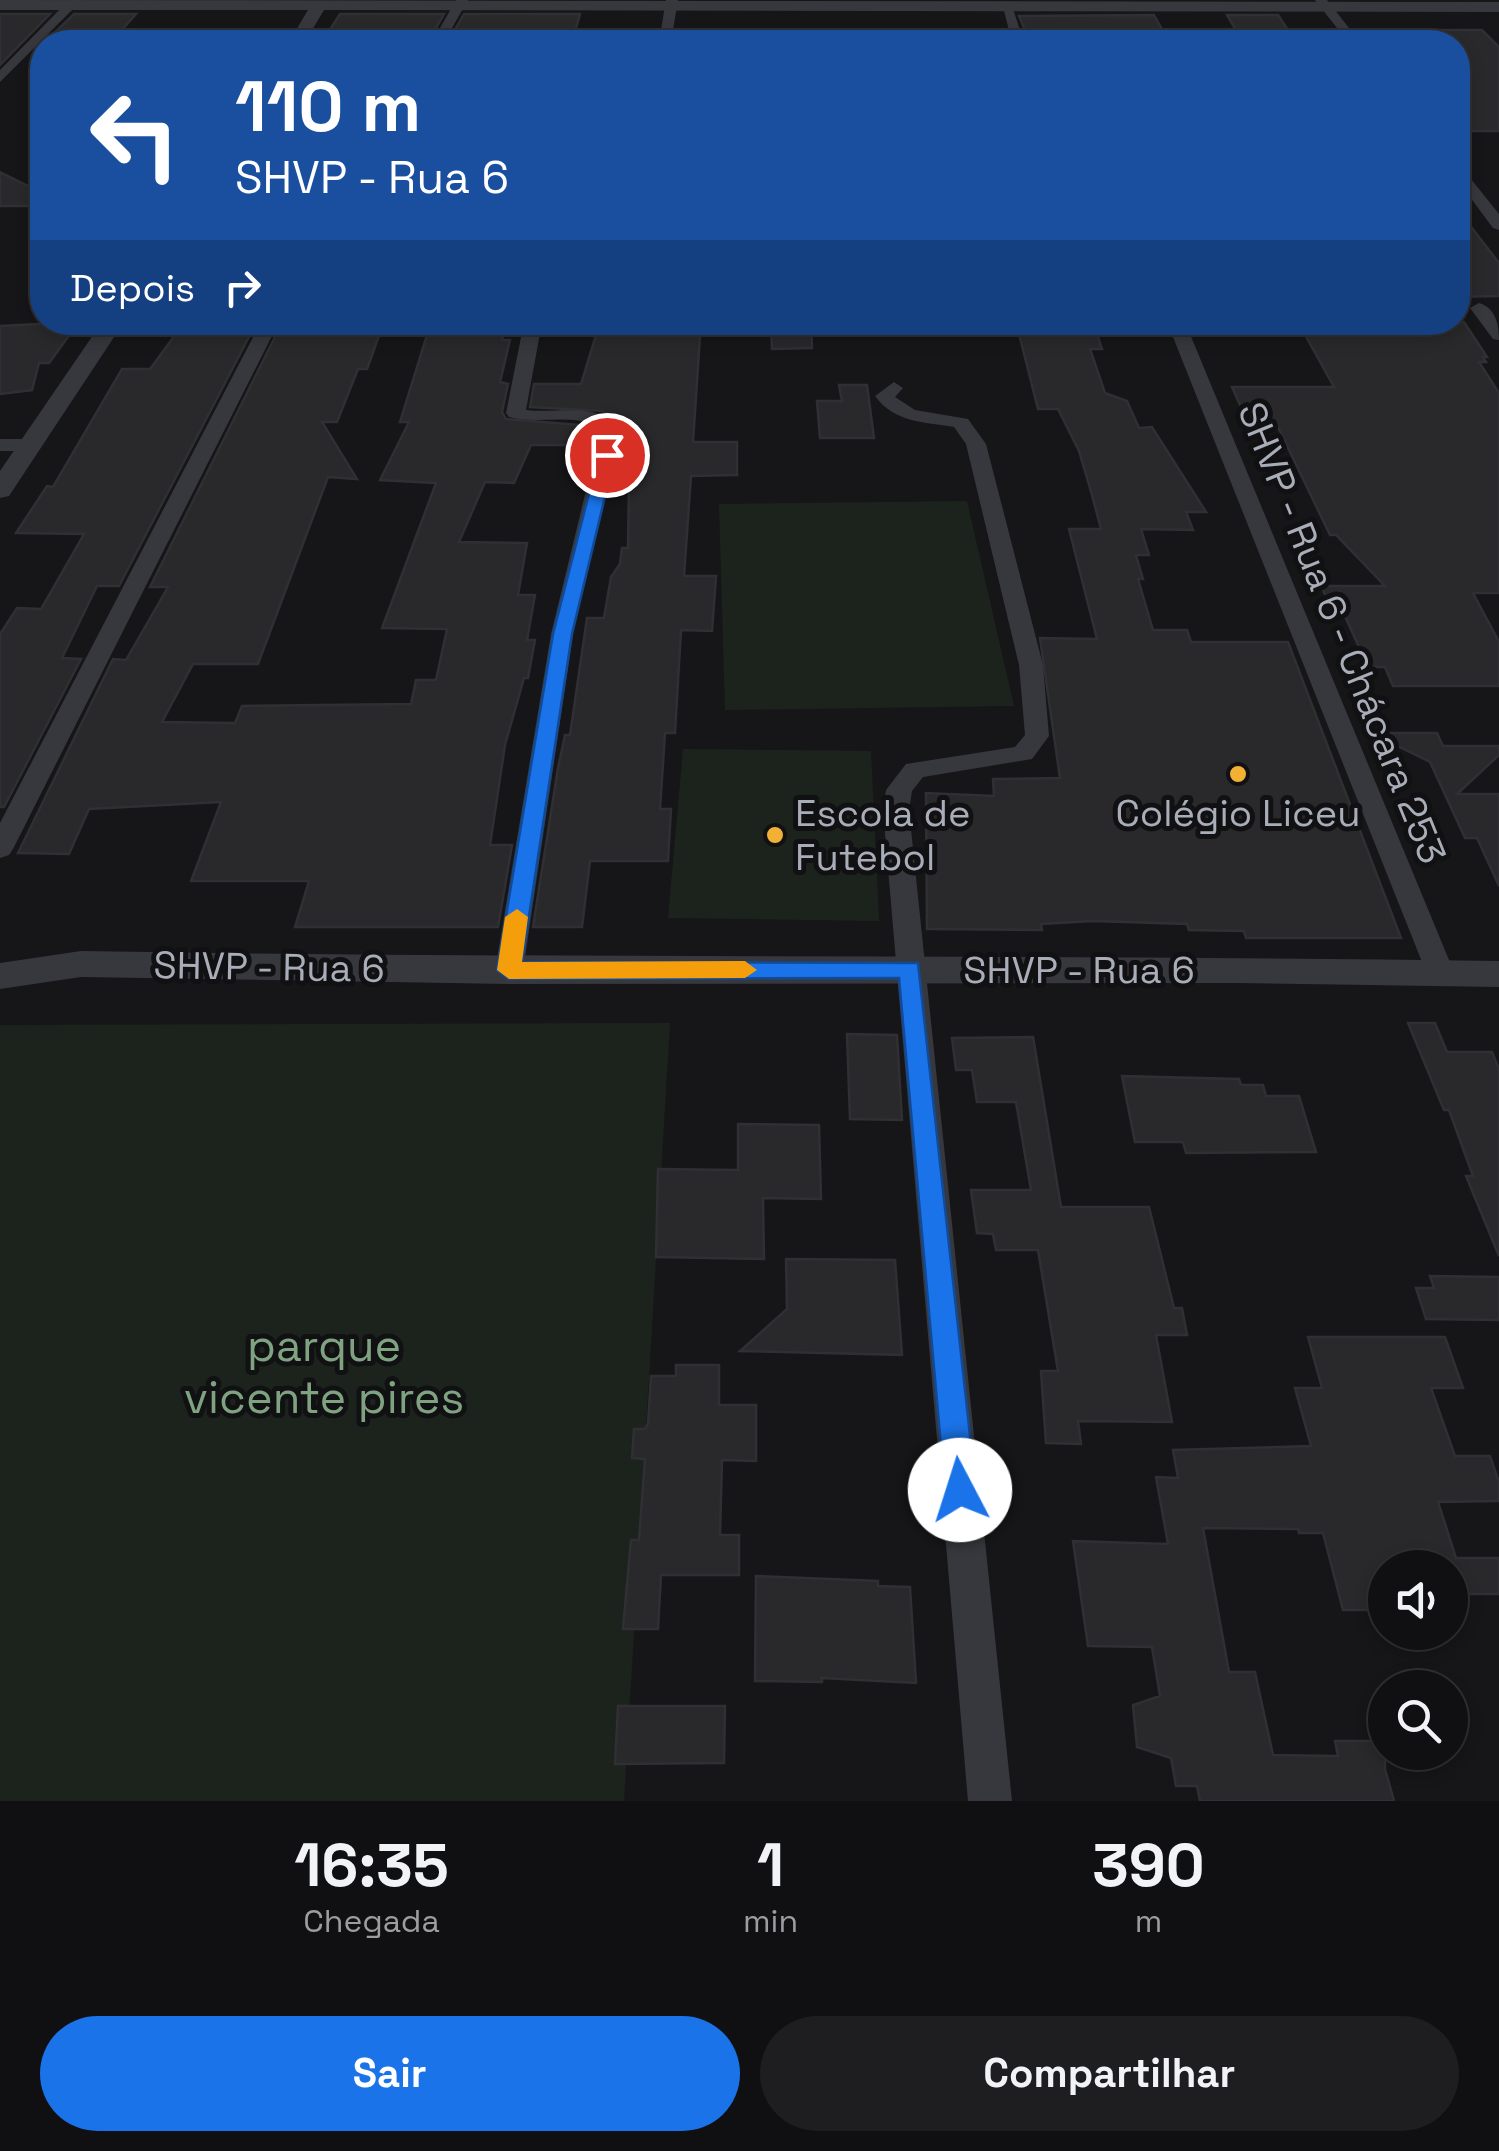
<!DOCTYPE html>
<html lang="pt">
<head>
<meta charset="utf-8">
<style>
  body { margin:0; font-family:"Space Grotesk",sans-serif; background:#1e1e20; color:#f1f3f6; height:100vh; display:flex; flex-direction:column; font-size:38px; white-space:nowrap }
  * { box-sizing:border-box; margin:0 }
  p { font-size:32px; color:#9c9d9f }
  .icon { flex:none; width:55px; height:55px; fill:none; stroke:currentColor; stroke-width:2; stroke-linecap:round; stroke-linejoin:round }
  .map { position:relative; height:1801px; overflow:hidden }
  .details { display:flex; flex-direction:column; background:#101012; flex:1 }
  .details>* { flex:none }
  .guide { position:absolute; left:30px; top:30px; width:1440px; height:305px; border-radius:40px; box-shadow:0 5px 15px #0003,0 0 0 2px #303032; background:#1a4fa0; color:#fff; overflow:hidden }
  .controls { position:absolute; left:1368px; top:1550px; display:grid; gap:20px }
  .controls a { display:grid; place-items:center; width:100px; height:100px; border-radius:50%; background:#101012; box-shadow:0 5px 15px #0003,0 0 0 2px #303032; font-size:50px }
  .pin { position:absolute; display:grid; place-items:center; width:85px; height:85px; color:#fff; margin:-42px; border:5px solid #fff; border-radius:50%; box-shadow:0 2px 10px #0007 }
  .me { position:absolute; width:110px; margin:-55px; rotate:355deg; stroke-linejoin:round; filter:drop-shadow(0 0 8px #0008) }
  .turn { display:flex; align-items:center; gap:35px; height:210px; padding:0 40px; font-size:45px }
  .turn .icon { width:130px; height:130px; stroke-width:2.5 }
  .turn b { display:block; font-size:70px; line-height:85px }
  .then { display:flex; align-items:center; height:95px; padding:0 40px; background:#0003; gap:20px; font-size:38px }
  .eta { display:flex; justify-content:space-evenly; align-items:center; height:170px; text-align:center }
  .eta b { font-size:60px; font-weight:700; line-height:70px }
  .button { display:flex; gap:20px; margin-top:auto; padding:20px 40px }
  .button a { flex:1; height:115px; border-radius:60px; background:#1a73e8; color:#fff; font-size:40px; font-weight:700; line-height:115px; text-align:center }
  .button a+a { background:#1e1e20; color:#f1f3f6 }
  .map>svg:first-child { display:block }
  .green { fill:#1c231d }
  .building { fill:#29292c; stroke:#303034; stroke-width:2.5 }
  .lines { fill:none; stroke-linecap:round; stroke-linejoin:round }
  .minor { fill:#37383d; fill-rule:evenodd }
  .tertiary { fill:#37383d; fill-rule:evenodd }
  .route { fill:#1a73e8; stroke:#114b97; stroke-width:2.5 }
  .slow { fill:#f59e0b }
  .poi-dot { fill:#f2b134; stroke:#111113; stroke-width:4 }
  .labels { text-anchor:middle; stroke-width:10; stroke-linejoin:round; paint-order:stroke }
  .street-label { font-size:38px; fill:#a8adb8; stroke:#111113 }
  .poi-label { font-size:38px; fill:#a8adb8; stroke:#111113; text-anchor:start }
  .near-park-label { font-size:45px; fill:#7fa381; stroke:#111113 }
</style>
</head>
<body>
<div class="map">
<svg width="1499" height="1801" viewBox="0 0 1499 1801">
  <rect width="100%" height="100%" fill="#161618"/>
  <!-- green -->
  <path class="green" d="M967 501 1014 706 725 710 719 504Z
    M683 749 871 751 879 921 668 918Z
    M670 1023 624 1801H0V1025Z"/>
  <!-- building -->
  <path class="building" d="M0 14H50L0 65Z
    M74 14H136L111 42H45Z
    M340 14H444L428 42H322Z
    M464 14H580L572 42H448Z
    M1154 15 1169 42H1030L1019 16Z
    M1227 15H1278L1296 42H1243Z
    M1429 30H1482L1499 47V131H1458V42H1441Z
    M0 172 42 193V206H0Z
    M1458 210 1499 263V296L1458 297Z
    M79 322 49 363H39L32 390 0 394V326Z
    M223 322H253L248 333H251L119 586H97L62 658 81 659 4 807H0V634L17 608 41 609 84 534 16 533 47 486 53 487 122 369H150L181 327H221Z
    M348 322H384L367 369H358L337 422H322L357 479 328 477 258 664H193L162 722 235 723 242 706 411 704 416 680H436L447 629 382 628 436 483 380 480 409 422H400L431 322H506L502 340H510L500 382 508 384 502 412 506 419 580 425 597 431 593 445H531L514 483 485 482 459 542 527 543 518 595H535L527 640H535L528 678H524L505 745 490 845H512L498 927H295L309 881H191L221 802 89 809 69 854 18 853 113 659 126 660 168 587H150L276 335H342Z
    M600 322H651L650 336H700L693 442H737V475L691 476 684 576H716L712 631 681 630 675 733H665L660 809H671L668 861H590L582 927H533L558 768 565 735H570L587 618H604L611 577 620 564 622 548H628L629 480H624L631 445H621L623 425 602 411 530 407 534 384H581Z
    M1016 322H1093L1102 349H1090L1105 393 1127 401 1139 428 1152 427 1206 512H1186L1193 530 1141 529 1149 555H1136L1143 579H1138L1153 630H1187L1191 642H1288L1401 938H1246L1244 931 1189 930 1187 924 1093 921 1041 924 1042 930 927 929 926 793 994 796 993 779 1060 778 1040 638 1097 639 1069 529H1101L1092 495 1079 451 1058 409H1038Z
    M1298 322H1464L1487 357H1483L1486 362H1479L1499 393V593H1473L1499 642V686H1393L1385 667H1368L1343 612H1333L1321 586H1385L1336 535H1330L1278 427H1260L1255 414H1244L1232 387H1334Z
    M771 323H811L812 348 772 349Z
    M839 385H867L874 438H820L817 401H842Z
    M1371 733H1437L1443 746H1499V755L1457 794H1499V886L1477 838H1465L1430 762Z
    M1408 1023H1435L1447 1052H1492L1499 1069V1256L1466 1176H1473L1449 1110H1444Z
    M847 1034 897 1035 902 1120 850 1119Z
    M1033 1037 1061 1207H1149L1174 1308H1182L1187 1335H1156L1172 1422 1078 1421 1081 1444 1046 1443 1041 1371H1058L1038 1250H996L993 1234 977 1233 971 1190H1031L1016 1102H977L972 1070H956L952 1038Z
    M1122 1076 1239 1079 1241 1085H1263L1266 1096H1299L1316 1152 1186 1153 1183 1142H1135Z
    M738 1124 819 1125 821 1199 763 1198 764 1259 656 1257 658 1169 738 1170Z
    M786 1259 895 1260 902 1355 740 1351 787 1309Z
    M1430 1276 1499 1277V1320L1426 1319 1416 1288H1434Z
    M1308 1337H1445L1463 1388H1431L1455 1456H1490L1499 1482V1501L1438 1502 1456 1558H1499V1594H1450V1568H1385V1596H1374L1378 1610H1343L1323 1533H1299L1298 1529 1203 1528 1229 1672H1255L1273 1755 1338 1756 1335 1741H1385V1769L1394 1801H1200L1197 1786H1176L1171 1758 1137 1747 1133 1705 1160 1696 1152 1647 1088 1646 1073 1541 1168 1544 1156 1477 1178 1478 1173 1450 1311 1446 1295 1388H1322Z
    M676 1365H719V1405H756V1461L722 1460 720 1535H739V1575H661L658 1629H623L631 1540H639L645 1459 632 1458 634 1429H645L648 1424 651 1376H676Z
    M756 1576 878 1581V1586L910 1587 916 1683 822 1678V1682L755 1681Z
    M618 1706H725L724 1763 615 1764Z"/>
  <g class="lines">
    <!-- minor -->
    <path class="minor" d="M69 0H82L0 82V70Z
      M456 0H468L444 42H432Z
      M666 0H678L671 42H659Z
      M1315 0H1327L1360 42H1348Z
      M1002 3 1012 6 1024 42H1012Z
      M1458 168 1463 169 1499 214V230L1493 228 1458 181Z
      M1479 303C1496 308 1499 325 1499 340L1493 339 1470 308Z
      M261 322H279L13 849 9 855 0 858V823Z
      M524 322H542L526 410C558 414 597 401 621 428L573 634 523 971 519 978H499L495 971 551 634 601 429C577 412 537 425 509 417L506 413Z
      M1167 322H1185L1454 972 1450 979H1430L1426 972Z
      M894 382 903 388 895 397 915 410 968 419 986 444 1043 665 1049 736 1032 759 923 777 912 791 909 810 1012 1801H968L883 810 886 790 906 764 1015 747 1025 735 1019 665 966 444 954 427C924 422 895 423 875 396Z
      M0 439H30L40 445 30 451H0Z"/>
    <!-- tertiary -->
    <path class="tertiary" d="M0 0 1499 2V12L324 10 305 42H289L308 10H0Z
      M102 322H124L9 496 0 498V471Z
      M81 951C554 959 1026 954 1499 961V987L1237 983 509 984 81 977 0 989V963Z"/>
  </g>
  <!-- route -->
  <path class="route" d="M607 450 615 455 572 634 522 962 918 963 976 1490 972 1501 960 1505 949 1501 945 1490 899 978 509 979 497 970 553 634 599 455Z"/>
  <!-- slow -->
  <path class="slow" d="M517 909 528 917 522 962 745 961 757 970 745 978 509 979 497 970 505 917Z"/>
  <!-- markers -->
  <g class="poi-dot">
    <circle cx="1238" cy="774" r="10"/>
    <circle cx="775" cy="835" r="10"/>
  </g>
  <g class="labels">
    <!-- street labels -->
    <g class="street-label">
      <text transform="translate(1342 633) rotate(68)" y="13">SHVP - Rua 6 - Chácara 253</text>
      <text transform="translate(269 967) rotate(1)" y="13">SHVP - Rua 6</text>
      <text x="1079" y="983">SHVP - Rua 6</text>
    </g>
    <!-- poi labels -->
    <g class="poi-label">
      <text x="795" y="826">Escola de<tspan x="795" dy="44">Futebol</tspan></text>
      <text x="1238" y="826" text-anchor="middle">Colégio Liceu</text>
    </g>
    <!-- near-park labels -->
    <g class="near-park-label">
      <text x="324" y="1361">parque<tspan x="324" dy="52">vicente pires</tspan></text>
    </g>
  </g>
</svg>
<div class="controls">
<a><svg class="icon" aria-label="sound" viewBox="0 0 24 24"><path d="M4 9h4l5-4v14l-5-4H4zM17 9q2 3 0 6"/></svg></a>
<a><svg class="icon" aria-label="search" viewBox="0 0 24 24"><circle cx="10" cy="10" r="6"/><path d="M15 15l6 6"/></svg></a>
</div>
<div class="pin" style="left:607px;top:455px;background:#d93025"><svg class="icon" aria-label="arrive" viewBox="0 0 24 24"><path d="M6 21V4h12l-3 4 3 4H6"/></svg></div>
<svg class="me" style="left:960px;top:1490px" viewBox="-20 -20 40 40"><circle r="19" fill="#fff"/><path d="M0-13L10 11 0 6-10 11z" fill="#1a73e8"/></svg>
<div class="guide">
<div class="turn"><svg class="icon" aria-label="left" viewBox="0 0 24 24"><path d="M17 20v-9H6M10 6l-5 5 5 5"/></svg><div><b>110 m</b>SHVP - Rua 6</div></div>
<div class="then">Depois<svg class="icon" aria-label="right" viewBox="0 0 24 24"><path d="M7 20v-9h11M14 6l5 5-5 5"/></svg></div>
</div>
</div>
<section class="details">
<div class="eta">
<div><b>16:35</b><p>Chegada</p></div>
<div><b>1</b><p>min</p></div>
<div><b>390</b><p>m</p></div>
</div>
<div class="button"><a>Sair</a><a>Compartilhar</a></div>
</section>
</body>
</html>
